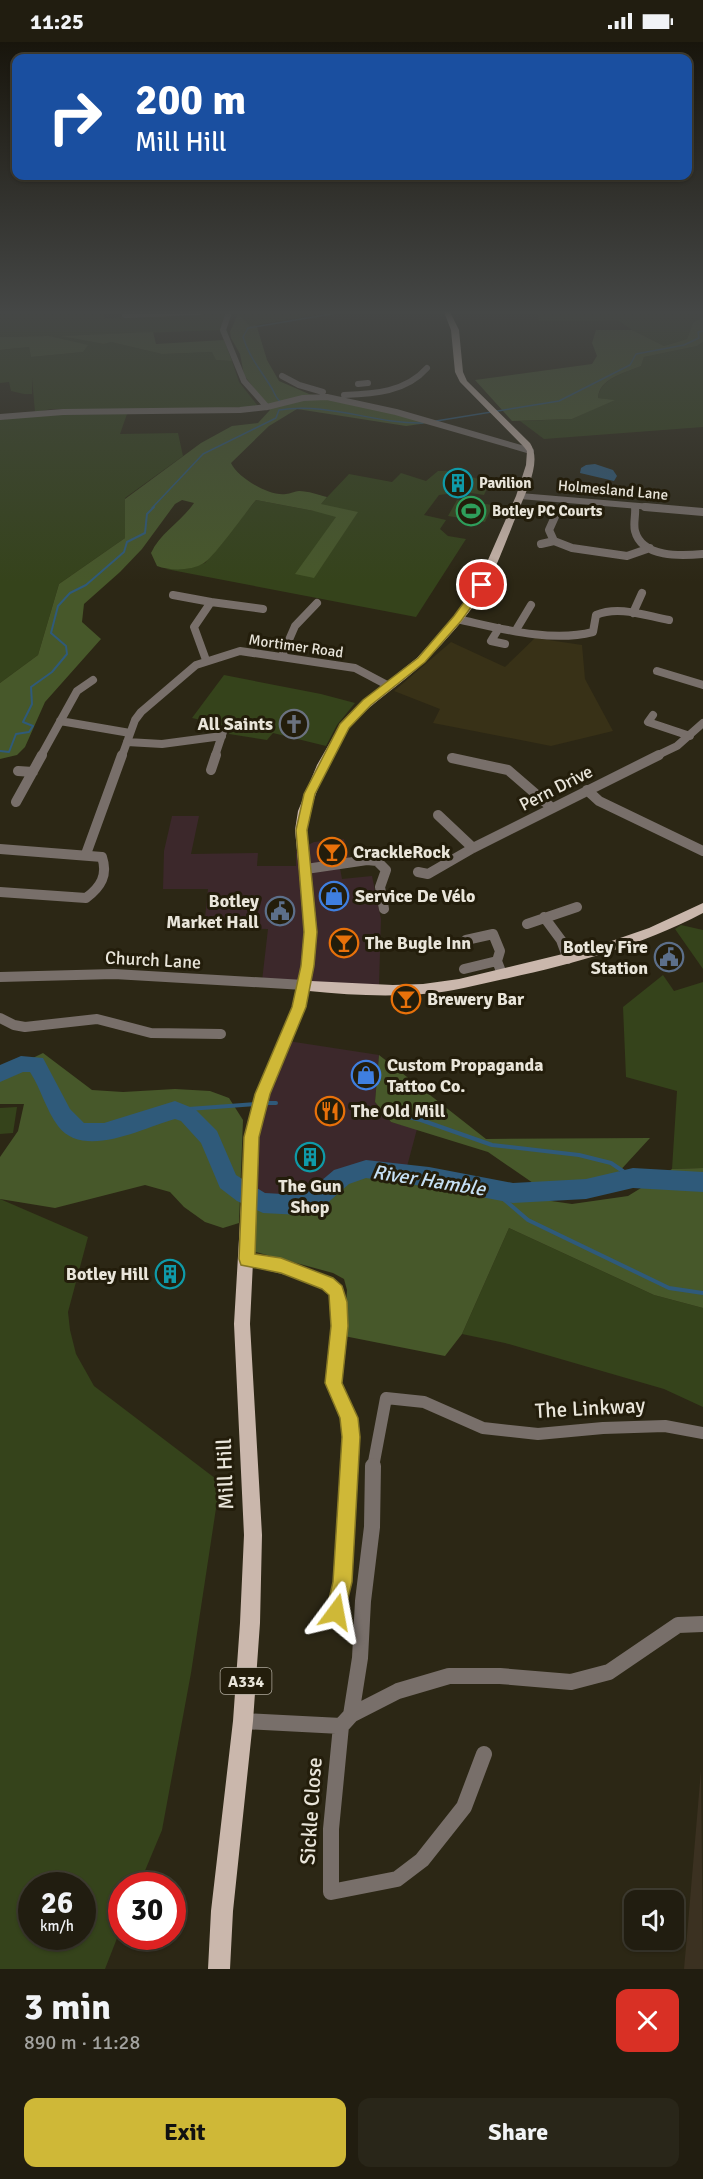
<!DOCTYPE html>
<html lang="en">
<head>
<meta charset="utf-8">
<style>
  body { margin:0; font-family:Signika,sans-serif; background:#292619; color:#f1f3f6; height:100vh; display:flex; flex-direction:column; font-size:22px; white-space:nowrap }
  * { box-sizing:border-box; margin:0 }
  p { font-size:20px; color:#a2a29f }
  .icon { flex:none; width:33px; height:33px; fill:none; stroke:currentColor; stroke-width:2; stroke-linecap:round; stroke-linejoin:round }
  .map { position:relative; height:1927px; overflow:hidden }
  .panel { display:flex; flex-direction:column; background:#211d10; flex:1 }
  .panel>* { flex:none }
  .banner { position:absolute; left:12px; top:12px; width:680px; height:126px; border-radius:12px; box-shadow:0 2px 4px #0004,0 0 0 2px #3e3b30; background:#1a4fa0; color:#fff; overflow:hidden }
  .buttons { position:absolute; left:624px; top:1848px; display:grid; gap:12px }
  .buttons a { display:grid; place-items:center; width:60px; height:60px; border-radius:12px; background:#211d10; box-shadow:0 2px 4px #0004,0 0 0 2px #3e3b30; font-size:30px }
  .speed { position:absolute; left:18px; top:1830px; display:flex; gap:12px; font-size:30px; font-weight:700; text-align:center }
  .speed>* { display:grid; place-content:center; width:78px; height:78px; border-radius:50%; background:#211d10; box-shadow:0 2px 4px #0004,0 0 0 2px #3e3b30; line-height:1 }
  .speed small { font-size:15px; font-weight:400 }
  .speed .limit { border:9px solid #d22; background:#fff; color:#111 }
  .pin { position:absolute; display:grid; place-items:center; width:51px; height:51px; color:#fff; margin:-26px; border:3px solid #fff; border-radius:50%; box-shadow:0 2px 6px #0007 }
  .me { position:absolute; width:66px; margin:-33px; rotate:13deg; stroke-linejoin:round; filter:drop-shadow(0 0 4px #0008) }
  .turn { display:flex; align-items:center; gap:21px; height:126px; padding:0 24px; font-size:27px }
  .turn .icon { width:78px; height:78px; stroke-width:2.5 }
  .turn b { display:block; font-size:42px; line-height:51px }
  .round { display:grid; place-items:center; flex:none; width:63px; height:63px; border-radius:12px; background:#292619 }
  .overview { display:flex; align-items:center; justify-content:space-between; height:102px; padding:0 24px }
  h1 { font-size:36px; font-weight:700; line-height:45px }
  .action { display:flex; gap:12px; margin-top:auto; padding:12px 24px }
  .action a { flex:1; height:69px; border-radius:12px; background:#cfb837; color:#111; font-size:24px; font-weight:700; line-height:69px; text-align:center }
  .action a+a { background:#292619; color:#f1f3f6 }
  .status { display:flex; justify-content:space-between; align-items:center; height:42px; padding:0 30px; background:#211d10; direction:ltr }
  .status svg { height:16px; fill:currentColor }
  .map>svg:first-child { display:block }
  .commercial { fill:#3c282b }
  .industrial { fill:#3b3121 }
  .built { fill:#383117 }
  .green { fill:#35431b; fill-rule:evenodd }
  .forest { fill:#47582a }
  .water { fill:#2f5a7a }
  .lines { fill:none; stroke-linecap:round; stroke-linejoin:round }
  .stream-far2 { stroke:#2f5a7a; stroke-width:1.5 }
  .stream-far1 { stroke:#2f5a7a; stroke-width:2 }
  .stream { stroke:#2f5a7a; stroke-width:4 }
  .river { fill:#2f5a7a; fill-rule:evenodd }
  .minor-far4 { stroke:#786f6a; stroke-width:6 }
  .minor-far3 { stroke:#786f6a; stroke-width:8 }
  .minor-far2 { stroke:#786f6a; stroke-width:10 }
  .minor-far1 { stroke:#786f6a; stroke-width:12 }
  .minor { stroke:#786f6a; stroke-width:16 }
  .major { fill:#cab7ac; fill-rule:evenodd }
  .route { fill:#cfb837; stroke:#877824; stroke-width:1.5 }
  .labels { text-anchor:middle; stroke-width:6; stroke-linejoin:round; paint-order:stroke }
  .far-poi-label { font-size:15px; font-weight:bold; fill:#e9e5da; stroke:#231d0b; text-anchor:start }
  .far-street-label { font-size:15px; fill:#e9e5da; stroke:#231d0b }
  .shield { fill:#231d0b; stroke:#aea99c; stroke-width:1.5 }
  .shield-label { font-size:16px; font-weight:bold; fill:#e9e5da }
  .poi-label { font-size:18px; font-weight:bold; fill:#e9e5da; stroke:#231d0b; text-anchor:start }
  .street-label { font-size:18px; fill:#e9e5da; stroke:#231d0b }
  .water-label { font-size:20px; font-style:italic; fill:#c6e0f5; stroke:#231d0b }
  .near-street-label { font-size:21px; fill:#e9e5da; stroke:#231d0b }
</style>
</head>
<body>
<div class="status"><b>11:25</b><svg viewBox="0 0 49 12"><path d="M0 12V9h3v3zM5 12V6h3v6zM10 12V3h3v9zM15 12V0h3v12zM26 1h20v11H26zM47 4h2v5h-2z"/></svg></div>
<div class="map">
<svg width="703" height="1927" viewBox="0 0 703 1927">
  <rect width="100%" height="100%" fill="#2c2715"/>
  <!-- commercial -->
  <path class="commercial" d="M172 774H199L191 812 258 811 257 824H296V809L314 800 344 797 351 824 340 826 342 837 372 834 381 877 379 943 262 939 268 887 204 886 208 847H163L164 809Z
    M288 999 379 1013 375 1060 391 1080 417 1087 405 1132 365 1126 341 1134 316 1156 300 1162 263 1160 251 1154 253 1095Z"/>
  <!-- industrial -->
  <path class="industrial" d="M701 1728 703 1927H684L688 1882Z"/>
  <!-- built -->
  <path class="built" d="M535 596 582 603 585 637 613 689 551 704 433 681 440 667 394 649 451 600 505 625Z"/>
  <!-- green -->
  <path class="green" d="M3 270H105L104 276 225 271 220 288 65 294 104 302 111 300 162 312 213 310 216 318 232 319 239 340 258 364 220 367H52L35 370 32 336V352H24L11 349 9 340 0 341V308L29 305 31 315 83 310 49 294 0 295V273Z
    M239 270H332L250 284 238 272Z
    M501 270H703V274L693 281 687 297 664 304 632 288 618 278 539 279 538 272H502Z
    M703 300V385L544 397 520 379 572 377 613 358 598 356C600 336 625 331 641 324L644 315 697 304Z
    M127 372 120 392 178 391 183 414 125 456V496L59 542 38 613 0 641V378L36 373Z
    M438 429H449L490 440 484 453 464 450 439 453 424 473 446 478 440 487 448 494 466 497 416 575 166 527 190 526 205 521 256 458 314 469 349 432 392 440 401 431 426 439Z
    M457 458 493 463 485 480 448 474Z
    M224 633 321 652 355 661 337 683 326 704 273 691 267 698 229 692 231 685 192 676Z
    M681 883 703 888V927L675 887Z
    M663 933 674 949 703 940V1126L672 1127 677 1049 626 1035 623 965Z
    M17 1065 13 1091 0 1092V1066Z
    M0 1157 88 1195 68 1270 70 1288 76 1312 94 1344 220 1440 191 1631 162 1788 139 1843 122 1844 121 1886 105 1927H0ZM32 1844H82V1894H32Z
    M509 1186 654 1253 703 1266V1365L664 1347 505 1301 462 1292Z"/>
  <!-- forest -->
  <path class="forest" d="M238 272 250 284 255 283 257 285 267 318 279 339 309 352 354 361 428 381 406 384 297 367 269 384 231 421C238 436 270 455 286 452 290 452 295 449 299 449 308 449 319 453 327 455L321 462 358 470 314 536 295 532 336 475 314 469 256 458C245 471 215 514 204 521 191 529 170 529 157 524L151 511C160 491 182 479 194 461L182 458 175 462 142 507 120 530 84 562 82 580 101 597 45 660 25 705 17 713 0 717V641L38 613 59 542 125 496V457L201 401 232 384 258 381 270 368 244 333 240 312 231 296 230 290Z
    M703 274V300L697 304 644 315 641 324C625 331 599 336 598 356L615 358 572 377 512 379 475 338 592 322 597 314 592 301 596 288H632L664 304 687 297 693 281Z
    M153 290 156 302 224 298 232 319 216 318 212 310 162 312 111 300 104 302 61 294Z
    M49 294 88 303 83 310 31 315 29 305 0 308V295Z
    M43 1011 92 1048 123 1050 175 1047 210 1049 229 1056 243 1078 239 1181 223 1186 205 1180 184 1165 170 1150 145 1143 55 1166 0 1157V1115L18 1089 24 1062H0V1032Z
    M379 1013 486 1097 650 1096 616 1133 584 1141H533L488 1110 391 1080 375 1060Z
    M703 1126V1266L654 1253 509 1186 462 1292 445 1314 344 1294 347 1248 344 1237 333 1231 252 1209 254 1166 303 1170 322 1160 345 1140 364 1134 428 1141 572 1162 628 1154 672 1127Z"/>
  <!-- water -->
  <path class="water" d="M595 422 613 428 617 434 614 439 580 431 581 426 586 423Z"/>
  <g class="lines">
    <!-- stream-far2 -->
    <path class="stream-far2" d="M281 360C275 356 275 351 271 345 260 327 249 315 243 295L248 286 343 270
      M436 379 559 359 630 323 636 312 684 303 699 296 698 290 703 289
      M152 466 203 412 276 376 279 368C329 360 374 382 423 381"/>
    <!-- stream-far1 -->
    <path class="stream-far1" d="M0 709 9 710 16 692 29 690 33 684 23 680 32 662 31 645 52 630 67 612 66 604 51 591 58 564 70 551 86 543 124 510 127 500 145 491 147 472 154 465"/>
    <!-- stream -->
    <path class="stream" d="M266 1061H276
      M356 1063 421 1078 492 1103 579 1113 611 1121 633 1136
      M175 1068 257 1062
      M493 1148 528 1178 669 1246 703 1251"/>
    <!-- river -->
    <path class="river" d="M21 1014 43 1016 70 1067 84 1081H104L175 1059 195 1067 217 1089 236 1133 265 1151 300 1153 308 1150 334 1128 366 1118 429 1125 513 1141 586 1137 633 1126 703 1130V1150L633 1146 586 1157 513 1161 429 1145 366 1136 349 1142 324 1164 300 1173 263 1171 237 1159 220 1146 201 1101 181 1079 175 1077C142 1086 84 1118 58 1084 46 1068 41 1047 30 1030H23L0 1040V1023Z"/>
    <!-- minor-far4 -->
    <path class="minor-far4" d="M229 270 223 288 244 339 267 365
      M125 273 199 270
      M282 334 299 343 323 350
      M358 342 368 341
      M344 353C374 352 406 350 427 326
      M0 375 63 370 240 368 267 365 303 356 327 355 396 370 531 409
      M520 454 663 466"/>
    <!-- minor-far3 -->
    <path class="minor-far3" d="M635 465C636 473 633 481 635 489 642 516 681 514 703 512
      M645 465 703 470
      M558 468 549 488 554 499 572 506 627 514 650 506
      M541 502 554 499
      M173 553 211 560
      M633 571 642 551
      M457 577C499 586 550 601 593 590L596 573C619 563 646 574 669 578
      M499 586 491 599 505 602
      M516 588 531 563
      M282 614 295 584 317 561
      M206 618 194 585 211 560 263 567
      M657 629 703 643
      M653 673 648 680 690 694
      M60 679 130 691
      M127 700 162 702 222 694
      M41 714 77 649 93 638
      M122 714 135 678 141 670 196 623 240 609 355 626 389 644
      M215 714 223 690
      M656 714 677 704 703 681"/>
    <!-- minor-far2 -->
    <path class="minor-far2" d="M452 716 508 728 552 766
      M211 728 216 713
      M18 729 33 730
      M587 748 599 759 703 809
      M16 760 42 713
      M438 773 473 806
      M0 807 102 815C108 833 101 845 86 856L0 850
      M86 812 122 713
      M306 827 367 818 377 819 386 828 380 845 384 867
      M418 830 428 832 473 806 659 713
      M544 875 561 898 568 917
      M527 882 577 865
      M466 898 493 892 500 909 497 919 502 932
      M464 927 497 919
      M0 935 114 932 304 943
      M0 976 14 983 25 985 97 977 151 991 221 992"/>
    <!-- minor-far1 -->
    <path class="minor-far1" d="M247 1217 306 1232 328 1241 337 1250 340 1269 334 1338 337 1352 350 1387 349 1425
      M373 1425 386 1356 424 1360 483 1386 538 1392 603 1386 665 1384 703 1391"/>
    <!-- minor -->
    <path class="minor" d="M336 1570 343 1540 349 1424
      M351 1673 398 1649 449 1634H500L571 1640 609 1630 678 1583 703 1582
      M243 1679 341 1684
      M341 1684 351 1673 360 1616 363 1559 372 1485 373 1424
      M341 1684 331 1787V1850L397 1837 422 1818 464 1765 484 1712"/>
    <!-- major -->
    <path class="major" d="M444 270H450L459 288 463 330 467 339 530 401C542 419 527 447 520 465 509 491 500 517 488 541 476 565 445 600 425 619 402 643 372 659 350 685 334 704 307 765 307 789 308 843 323 884 311 939L393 943 423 942 459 937 600 903 649 886 703 861V871C640 904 573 922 504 937 477 943 451 950 423 952 386 955 347 953 309 949L306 965 270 1052 259 1095 250 1282 262 1493 260 1581 253 1679 233 1869 230 1927H208L211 1869 233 1679 240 1581 244 1493 234 1282 245 1095 256 1052 292 965 301 924 305 890 295 788 298 769 317 723 340 683 363 659 417 616 454 575 477 543 516 454 526 423 527 409 524 405 460 340 455 330 451 288Z"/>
  </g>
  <!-- sky -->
  <linearGradient id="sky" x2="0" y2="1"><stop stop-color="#18150c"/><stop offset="0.5" stop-color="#454746"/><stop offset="1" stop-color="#454746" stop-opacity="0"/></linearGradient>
  <rect width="703" height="540" fill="url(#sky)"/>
  <!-- route -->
  <path class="route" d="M478 541 487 543 461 579 425 620 371 663 349 686 315 752 307 788 317 890 314 924 306 965 270 1052 259 1095 255 1212 281 1216 333 1236 342 1244 347 1260 348 1284 342 1341 358 1376 360 1395 352 1540 343 1577 336 1579 329 1577 326 1570 333 1540 342 1395 340 1376 325 1341 331 1284 329 1253 322 1247 281 1231 241 1223 239 1217 244 1095 255 1052 292 965 301 924 304 890 296 788 304 752 340 682 363 658 418 616 454 574Z"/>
  <!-- icons -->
  <defs>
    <g id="building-ring" transform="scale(1.5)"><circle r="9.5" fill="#231d0b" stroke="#0f9aa8" stroke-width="1.5"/><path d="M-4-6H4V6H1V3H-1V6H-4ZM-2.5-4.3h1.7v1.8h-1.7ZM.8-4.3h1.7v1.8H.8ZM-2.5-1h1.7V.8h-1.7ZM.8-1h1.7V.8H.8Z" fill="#0f9aa8"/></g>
    <g id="stadium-ring" transform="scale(1.5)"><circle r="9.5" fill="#231d0b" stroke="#2e9e5b" stroke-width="1.5"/><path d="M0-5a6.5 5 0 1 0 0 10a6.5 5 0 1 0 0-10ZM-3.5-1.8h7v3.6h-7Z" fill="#2e9e5b"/></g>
    <g id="church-ring" transform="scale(1.5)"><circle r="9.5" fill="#231d0b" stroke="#6b7280" stroke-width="1.5"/><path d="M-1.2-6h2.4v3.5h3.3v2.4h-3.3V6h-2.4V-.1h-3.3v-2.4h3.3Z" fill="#6b7280"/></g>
    <g id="bar-ring" transform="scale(1.5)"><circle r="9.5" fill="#231d0b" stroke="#e8710a" stroke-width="1.5"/><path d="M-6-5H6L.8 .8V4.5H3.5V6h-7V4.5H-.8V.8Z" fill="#e8710a"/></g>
    <g id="shop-ring" transform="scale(1.5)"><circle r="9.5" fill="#231d0b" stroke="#3f7fe0" stroke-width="1.5"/><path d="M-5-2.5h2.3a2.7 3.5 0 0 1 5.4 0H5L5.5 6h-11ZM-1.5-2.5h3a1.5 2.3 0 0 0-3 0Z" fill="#3f7fe0"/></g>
    <g id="civic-ring" transform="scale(1.5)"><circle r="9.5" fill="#231d0b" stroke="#5c6f8a" stroke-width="1.5"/><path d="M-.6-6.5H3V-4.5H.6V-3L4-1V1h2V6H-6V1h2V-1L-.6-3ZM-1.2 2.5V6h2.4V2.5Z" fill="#5c6f8a"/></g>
    <g id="restaurant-ring" transform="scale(1.5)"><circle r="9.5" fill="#231d0b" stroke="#e8710a" stroke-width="1.5"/><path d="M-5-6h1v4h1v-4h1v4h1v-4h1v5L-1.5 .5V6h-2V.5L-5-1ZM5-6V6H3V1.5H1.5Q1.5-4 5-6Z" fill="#e8710a"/></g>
  </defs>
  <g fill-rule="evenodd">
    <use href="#building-ring" x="458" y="441"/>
    <use href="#stadium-ring" x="471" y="469"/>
    <use href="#church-ring" x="294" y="682"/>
    <use href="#bar-ring" x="332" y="810"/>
    <use href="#shop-ring" x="334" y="854"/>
    <use href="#civic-ring" x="280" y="869"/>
    <use href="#bar-ring" x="344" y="901"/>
    <use href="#civic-ring" x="669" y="915"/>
    <use href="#bar-ring" x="406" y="957"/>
    <use href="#shop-ring" x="366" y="1033"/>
    <use href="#restaurant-ring" x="330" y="1069"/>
    <use href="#building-ring" x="310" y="1115"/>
    <use href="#building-ring" x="170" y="1232"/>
  </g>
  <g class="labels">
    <!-- far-poi labels -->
    <g class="far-poi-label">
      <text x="479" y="446">Pavilion</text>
      <text x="492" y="474">Botley PC Courts</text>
    </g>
    <!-- far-street labels -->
    <g class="far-street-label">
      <text transform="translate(613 448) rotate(5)" y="5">Holmesland Lane</text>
      <text transform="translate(296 604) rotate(8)" y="5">Mortimer Road</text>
    </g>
    <!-- shield labels -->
    <rect class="shield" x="220.5" y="1626" width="51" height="26" rx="4.5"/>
    <g class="shield-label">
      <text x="246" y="1645">A334</text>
    </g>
    <!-- poi labels -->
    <g class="poi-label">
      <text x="273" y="688" text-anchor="end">All Saints</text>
      <text x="353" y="816">CrackleRock</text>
      <text x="355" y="860">Service De Vélo</text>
      <text x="259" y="865" text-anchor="end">Botley<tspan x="259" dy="21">Market Hall</tspan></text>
      <text x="365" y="907">The Bugle Inn</text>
      <text x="648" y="911" text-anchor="end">Botley Fire<tspan x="648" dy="21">Station</tspan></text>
      <text x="427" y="963">Brewery Bar</text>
      <text x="387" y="1029">Custom Propaganda<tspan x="387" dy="21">Tattoo Co.</tspan></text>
      <text x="351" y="1075">The Old Mill</text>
      <text x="310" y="1150" text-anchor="middle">The Gun<tspan x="310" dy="21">Shop</tspan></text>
      <text x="149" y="1238" text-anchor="end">Botley Hill</text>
    </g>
    <!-- street labels -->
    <g class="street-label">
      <text transform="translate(556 746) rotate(-27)" y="6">Pern Drive</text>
      <text transform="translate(153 918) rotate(3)" y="6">Church Lane</text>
    </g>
    <!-- water labels -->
    <g class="water-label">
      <text transform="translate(429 1138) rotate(9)" y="7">River Hamble</text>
    </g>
    <!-- near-street labels -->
    <g class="near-street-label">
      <text transform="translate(590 1366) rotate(-3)" y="7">The Linkway</text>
      <text transform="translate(225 1432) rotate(-92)" y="7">Mill Hill</text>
      <text transform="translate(311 1769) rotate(-86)" y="7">Sickle Close</text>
    </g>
  </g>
</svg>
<div class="buttons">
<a><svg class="icon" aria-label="sound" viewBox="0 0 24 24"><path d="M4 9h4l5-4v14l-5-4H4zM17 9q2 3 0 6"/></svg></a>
</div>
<div class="speed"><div>26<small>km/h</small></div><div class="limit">30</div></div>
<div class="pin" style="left:482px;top:543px;background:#d93025"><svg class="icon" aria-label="arrive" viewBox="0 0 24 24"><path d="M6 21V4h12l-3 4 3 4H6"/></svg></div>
<svg class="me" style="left:336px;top:1570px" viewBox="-20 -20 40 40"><path d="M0-17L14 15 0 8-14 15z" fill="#cfb837" stroke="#fff" stroke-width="4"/></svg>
<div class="banner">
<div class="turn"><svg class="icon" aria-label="right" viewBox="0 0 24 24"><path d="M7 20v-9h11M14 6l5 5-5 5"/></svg><div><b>200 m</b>Mill Hill</div></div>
</div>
</div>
<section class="panel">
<div class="overview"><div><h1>3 min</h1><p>890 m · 11:28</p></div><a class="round" style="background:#d93025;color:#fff"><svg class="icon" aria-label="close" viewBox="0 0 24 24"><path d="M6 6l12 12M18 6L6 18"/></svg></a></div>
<div class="action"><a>Exit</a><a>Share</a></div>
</section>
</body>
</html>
